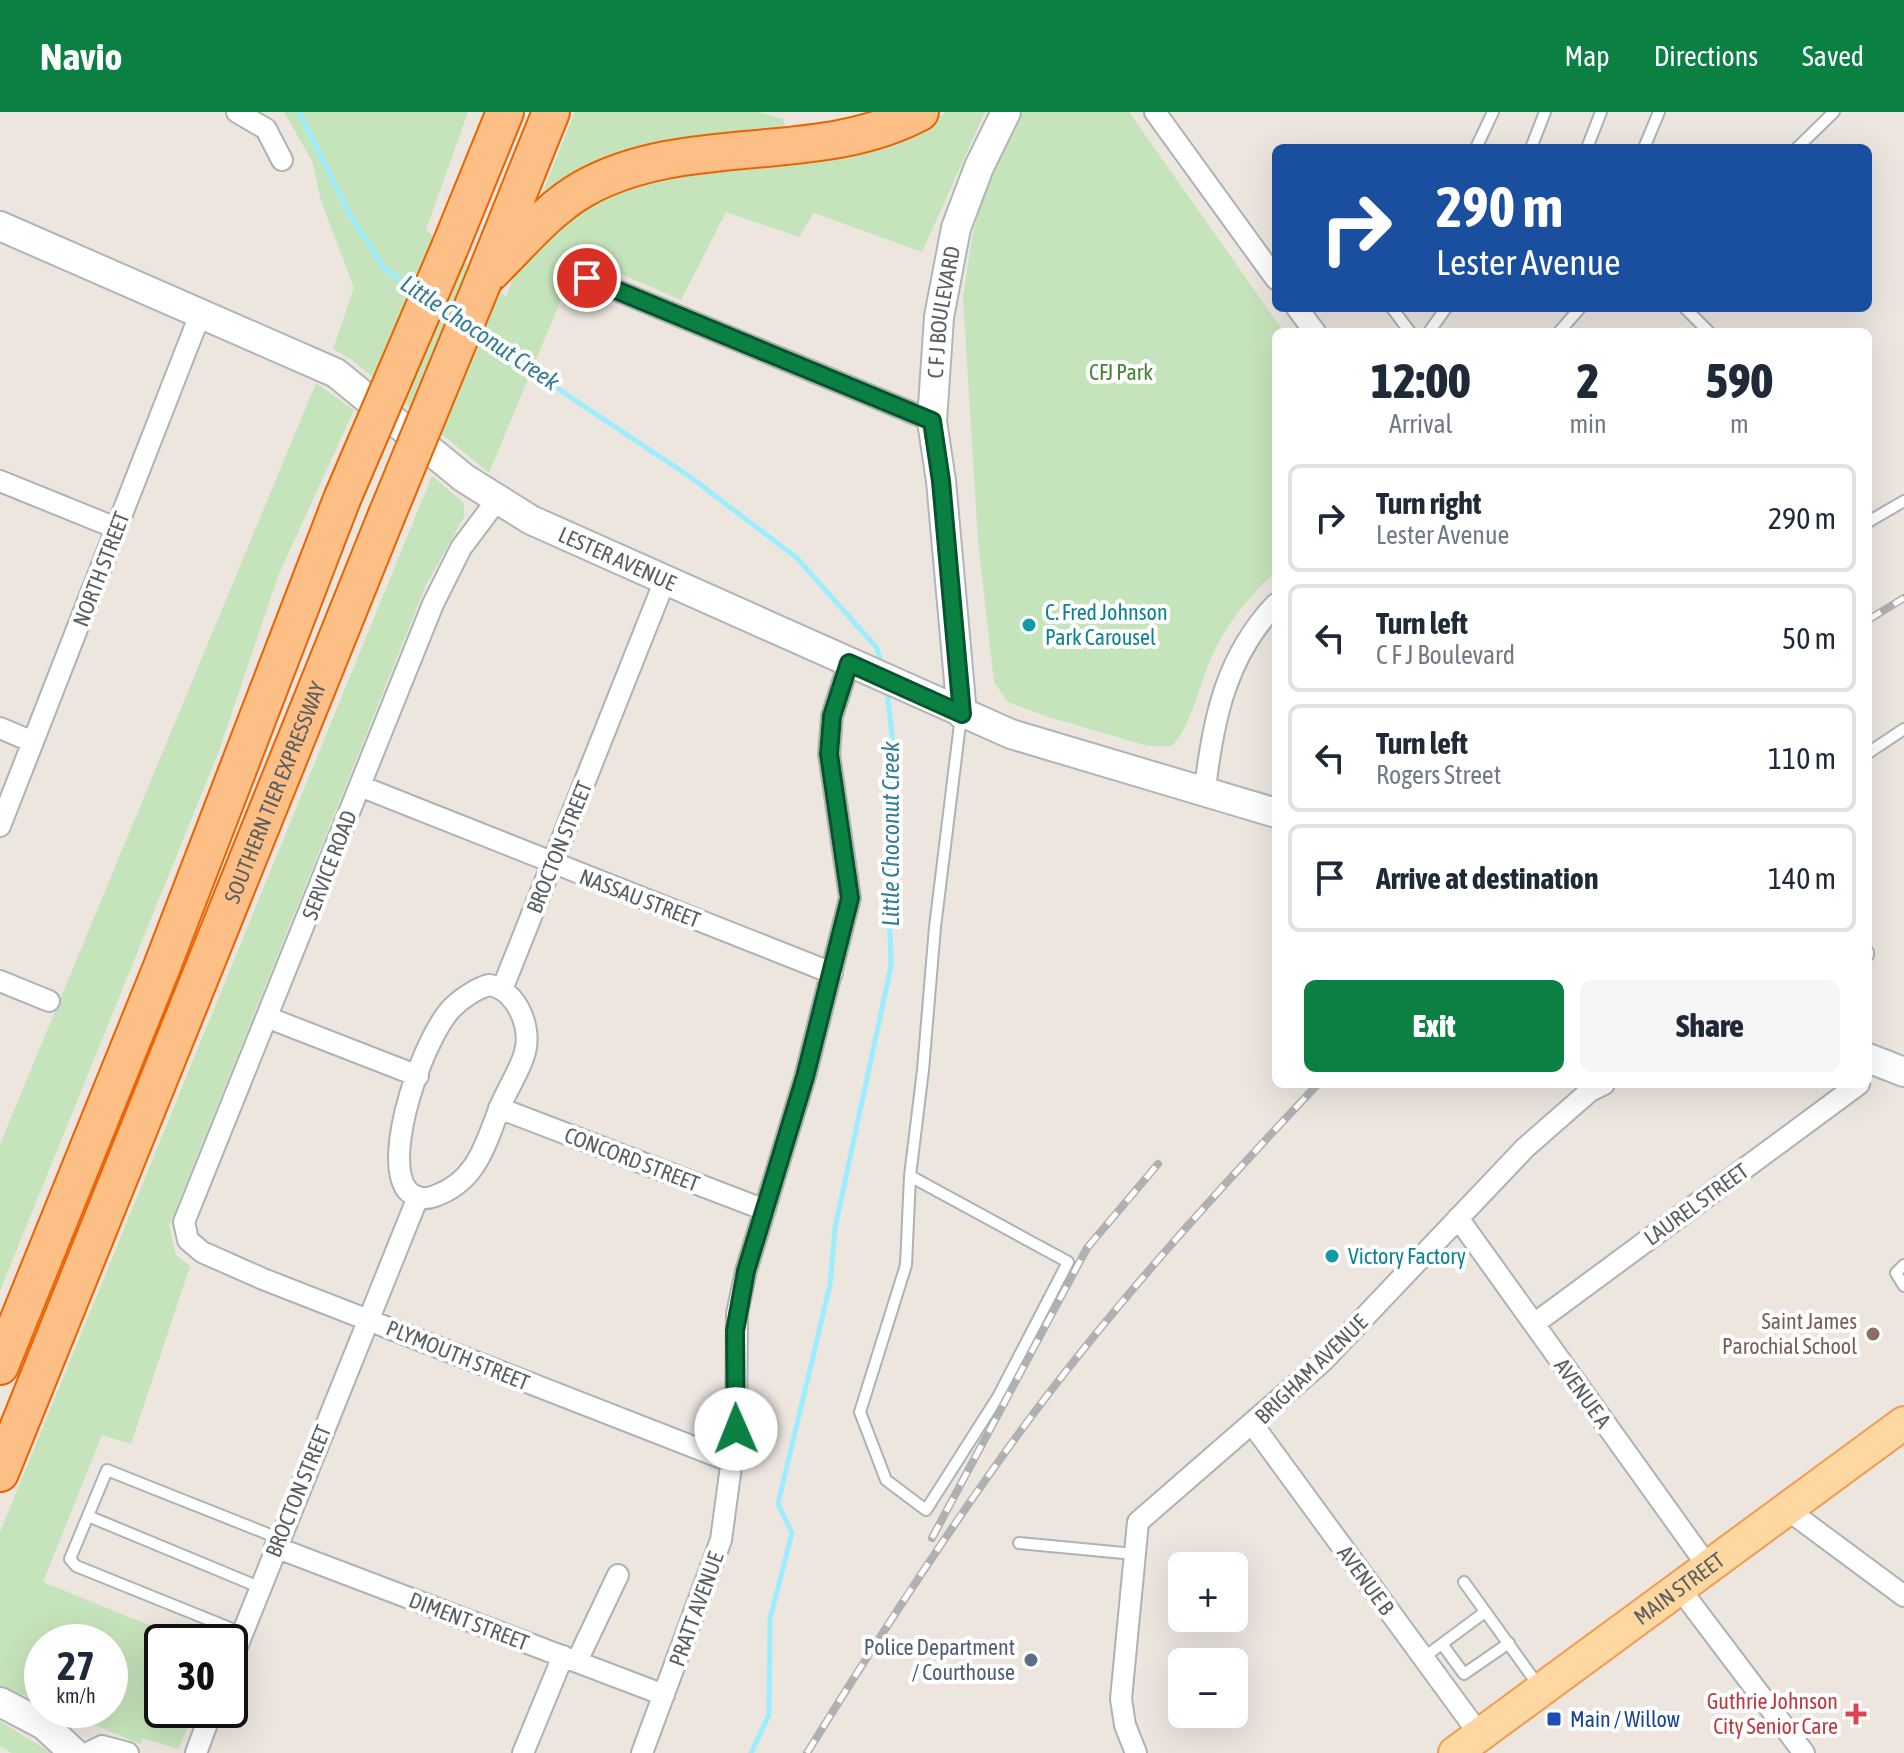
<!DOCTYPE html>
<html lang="en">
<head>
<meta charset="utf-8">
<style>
  body { margin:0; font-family:"Asap Condensed",sans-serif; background:#f6f6f7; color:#1f2937; height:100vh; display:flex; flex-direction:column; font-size:30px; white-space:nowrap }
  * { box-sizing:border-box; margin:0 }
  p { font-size:26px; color:#747a83 }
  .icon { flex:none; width:44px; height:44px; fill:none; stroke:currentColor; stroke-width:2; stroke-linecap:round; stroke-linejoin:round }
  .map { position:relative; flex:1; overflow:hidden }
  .panel { position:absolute; left:1272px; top:216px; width:600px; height:760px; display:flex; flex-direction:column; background:#fff; border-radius:12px; box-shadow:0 8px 32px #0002 }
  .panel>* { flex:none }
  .guide { position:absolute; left:1272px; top:32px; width:600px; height:168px; border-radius:12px; box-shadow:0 8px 32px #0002; background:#1a4fa0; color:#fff; overflow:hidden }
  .buttons { position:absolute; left:1168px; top:1440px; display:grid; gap:16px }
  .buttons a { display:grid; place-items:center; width:80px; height:80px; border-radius:12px; background:#fff; box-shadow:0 8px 32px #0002; font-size:40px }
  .speed { position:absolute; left:24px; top:1512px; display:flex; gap:16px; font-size:40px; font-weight:700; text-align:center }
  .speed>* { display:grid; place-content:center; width:104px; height:104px; border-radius:50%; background:#fff; box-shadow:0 8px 32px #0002; line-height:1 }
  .speed small { font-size:20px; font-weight:400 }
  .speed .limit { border:4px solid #111; border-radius:12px; background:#fff; color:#111 }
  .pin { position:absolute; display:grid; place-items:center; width:68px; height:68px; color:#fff; margin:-34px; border:4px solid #fff; border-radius:50%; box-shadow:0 2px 8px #0007 }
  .me { position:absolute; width:88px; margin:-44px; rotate:359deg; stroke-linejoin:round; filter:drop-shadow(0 0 6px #0008) }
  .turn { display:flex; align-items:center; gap:28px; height:168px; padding:0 32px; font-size:36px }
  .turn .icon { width:104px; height:104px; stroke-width:2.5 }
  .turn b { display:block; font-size:56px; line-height:68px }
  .eta { display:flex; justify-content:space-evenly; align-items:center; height:136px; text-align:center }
  .eta b { font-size:48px; font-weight:800; line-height:56px }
  .action { display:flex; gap:16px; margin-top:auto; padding:16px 32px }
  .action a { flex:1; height:92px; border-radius:12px; background:#0b8043; color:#fff; font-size:32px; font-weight:800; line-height:92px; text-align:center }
  .action a+a { background:#f6f6f7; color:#1f2937 }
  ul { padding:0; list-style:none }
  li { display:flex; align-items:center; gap:24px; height:108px; margin:0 16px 12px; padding:0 16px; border:4px solid #e0e1e3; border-radius:12px }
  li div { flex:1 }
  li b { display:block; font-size:30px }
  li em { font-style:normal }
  header { display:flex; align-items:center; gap:48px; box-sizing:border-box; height:112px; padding:0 40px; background:#0b8043; color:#fff }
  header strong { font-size:38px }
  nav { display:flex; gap:44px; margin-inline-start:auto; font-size:28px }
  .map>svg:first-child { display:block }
  .green { fill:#c6e4bb }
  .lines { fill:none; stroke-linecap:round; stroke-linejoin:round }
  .stream { stroke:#9ceeff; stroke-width:5 }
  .lane-casing { stroke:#adb3b5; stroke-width:14 }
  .street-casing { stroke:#adb3b5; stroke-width:24 }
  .secondary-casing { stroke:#afb5b8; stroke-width:32 }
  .primary-casing { stroke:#f19b53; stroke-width:36 }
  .highway-casing { stroke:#eb6300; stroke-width:40 }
  .lane { stroke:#fff; stroke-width:10 }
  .street { stroke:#fff; stroke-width:20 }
  .secondary { stroke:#fff; stroke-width:28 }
  .primary { stroke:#ffd7a1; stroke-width:32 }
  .highway { stroke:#fdbf85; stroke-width:36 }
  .rail-casing { stroke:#afb0b1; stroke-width:8 }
  .rail { stroke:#fff; stroke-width:5; stroke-dasharray:15; stroke-linecap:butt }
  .highway-bridge-casing { stroke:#eb6300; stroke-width:40; stroke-linecap:butt }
  .highway-bridge { stroke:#fdbf85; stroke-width:36 }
  .route-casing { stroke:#07532c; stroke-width:20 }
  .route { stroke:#0b8043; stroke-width:14 }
  .culture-dot { fill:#0f9aa8; stroke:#fff; stroke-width:3 }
  .education-dot { fill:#8d6e63; stroke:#fff; stroke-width:3 }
  .service-dot { fill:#5c6f8a; stroke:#fff; stroke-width:3 }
  .health-dot { fill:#e0444e; stroke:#fff; stroke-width:3 }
  .transit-dot { fill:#1a4fb4; stroke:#fff; stroke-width:3 }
  .labels { text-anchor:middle; stroke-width:8; stroke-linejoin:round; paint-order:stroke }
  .street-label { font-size:22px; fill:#585e61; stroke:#fff }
  .park-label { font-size:22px; fill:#458434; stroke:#fff }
  .culture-label { font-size:22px; fill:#0d838f; stroke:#fff; text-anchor:start }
  .education-label { font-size:22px; fill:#785e54; stroke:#fff; text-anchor:end }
  .service-label { font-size:22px; fill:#4e5e75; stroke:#fff; text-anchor:end }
  .health-label { font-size:22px; fill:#be3a42; stroke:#fff; text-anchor:end }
  .transit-label { font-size:22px; fill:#164399; stroke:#fff; text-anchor:start }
  .water-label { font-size:24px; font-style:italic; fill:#347d96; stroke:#fff }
</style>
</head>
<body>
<header>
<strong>Navio</strong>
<nav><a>Map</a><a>Directions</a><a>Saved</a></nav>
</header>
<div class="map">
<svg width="1904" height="1641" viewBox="0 0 1904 1641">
  <rect width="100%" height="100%" fill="#ece6df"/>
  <!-- green -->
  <path class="green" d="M284 0H468L426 118 506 185 514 164 537 136 581 97 648 69 866 39 915 24 946 0H985L922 140 814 101 799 125 726 100 681 188 582 145 569 168 489 361 352 248 333 237 354 176 321 89 312 49Z
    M575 0H759L783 7 787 20 546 86 542 82Z
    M1020 0H1129L1284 220H1276V459C1250 483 1223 516 1210 549 1198 577 1192 611 1172 634H1148L1048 605 1008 590 994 570 978 429 963 186 972 125 986 72Z
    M316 271 354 298 278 464 219 639 0 1179V1032Z
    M432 364 464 391V405L426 473 169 1114 176 1143 190 1154 131 1332 102 1323 43 1470 191 1530H162V1598H194L179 1637 143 1626 140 1632 58 1598H110V1530H42V1591L0 1574V1420Z
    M0 1609 51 1641H11L0 1634Z"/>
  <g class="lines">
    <!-- stream -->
    <path class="stream" d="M299 0 350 103 385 157 418 180
      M474 221 689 364 797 446 877 536 881 551
      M751 1641 769 1603 770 1507 792 1421 778 1392 830 1173 835 1116 891 854 888 753 893 633 887 577"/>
    <!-- lane casing -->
    <g class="lane-casing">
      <path id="lane" d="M1476 36 1493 0
        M1531 36 1545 0
        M1587 36 1601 0
        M1644 36 1659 0
        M1797 36 1834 0
        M1392 196 1410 220
        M1685 196 1709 220
        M1429 220 1446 196
        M1559 220 1580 196
        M1868 410 1904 389
        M1868 641 1904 617
        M1868 840V843
        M910 1064 1068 1150 998 1285 926 1398 886 1368 860 1300 906 1153 910 1064 923 958 935 815 961 604
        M1904 1153 1896 1161 1904 1174
        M88 1404 259 1475
        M1019 1431 1134 1442
        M1464 1470 1538 1573
        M242 1521 76 1454 70 1447 107 1358 278 1426
        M1442 1532 1464 1562 1509 1531
        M1423 1546 1485 1500"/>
    </g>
    <!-- street casing -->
    <g class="street-casing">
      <path id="street" d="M237 0 266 17 282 48
        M1155 0 1276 167
        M587 166 932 309
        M1297 196 1315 220
        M0 369 116 416
        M497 388 461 436 433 492 184 1110 188 1128 202 1140 263 1167 732 1350
        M0 616 33 630
        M360 674 832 861
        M1205 677C1213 608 1226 544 1276 492
        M0 714 201 200
        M0 869 49 889
        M489 873C515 877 532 913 525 940 520 959 507 977 500 995 485 1033 477 1069 435 1084 425 1088 415 1087 407 1078 381 1044 425 922 453 895 461 887 477 876 489 873Z
        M503 875 665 468
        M269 906 418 964
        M499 996 765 1098
        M1458 1106 1709 1456
        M1534 1212 1859 972
        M1253 1313 1480 1623
        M1788 1398 1904 1484
        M275 1435 664 1583
        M1680 1477 1804 1641
        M577 1549 618 1463
        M230 1552 418 1085
        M88 1641 102 1634 128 1641
        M196 1641 212 1598
        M523 1641 563 1544
        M642 1641 721 1428 736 1317 737 1202 746 1159 805 965 850 786 829 642 832 604 849 551
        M1136 1641 1125 1613 1121 1587 1138 1410 1322 1250 1525 1036 1590 979 1604 972"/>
    </g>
    <!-- secondary casing -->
    <g class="secondary-casing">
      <g id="secondary">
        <path id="s1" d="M0 114 336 261 464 366 531 408 1011 622 1276 701"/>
        <path id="s2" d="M962 602 941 369 932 309 939 205 956 116 979 55 1006 0"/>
        <path d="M1868 946 1904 960"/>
        <path d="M0 1590 44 1613 74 1641"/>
      </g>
    </g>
    <!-- primary casing -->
    <g class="primary-casing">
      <g id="primary">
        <path id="s3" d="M1455 1641 1904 1311"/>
      </g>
    </g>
    <!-- highway casing -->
    <g class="highway-casing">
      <g id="highway">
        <path d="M450 135 505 0"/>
        <path d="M486 162 551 0"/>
        <path d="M484 167C515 138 546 98 583 77 686 19 817 55 920 0"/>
        <path d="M0 1254 161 857 342 387"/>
        <path id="s4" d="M0 1361 386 405"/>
      </g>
    </g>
    <!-- lane -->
    <use href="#lane" class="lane"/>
    <!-- street -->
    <use href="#street" class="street"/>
    <!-- secondary -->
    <use href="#secondary" class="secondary"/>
    <!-- primary -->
    <use href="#primary" class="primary"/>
    <!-- highway -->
    <use href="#highway" class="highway"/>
    <!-- rail casing -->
    <g class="rail-casing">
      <path id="rail" d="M1868 508 1904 486
        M932 1426 1087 1136 1158 1052
        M807 1641C875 1531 945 1422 1022 1317 1112 1195 1214 1082 1318 972"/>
    </g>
    <!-- rail -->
    <use href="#rail" class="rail"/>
    <!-- highway-bridge casing -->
    <g class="highway-bridge-casing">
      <path id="highway-bridge" d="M342 387 450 135
        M386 405 484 167"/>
    </g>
    <!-- highway-bridge -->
    <use href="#highway-bridge" class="highway-bridge"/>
  </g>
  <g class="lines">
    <!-- route casing -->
    <g class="route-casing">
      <path id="route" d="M587 166 932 309 941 369 962 602 849 551 832 604 829 642 850 786 805 965 746 1159 735 1219 736 1317"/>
    </g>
    <!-- route -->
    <use href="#route" class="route"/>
  </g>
  <!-- markers -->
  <g class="culture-dot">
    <circle cx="1029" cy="513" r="8"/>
    <circle cx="1332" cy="1144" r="8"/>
  </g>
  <circle class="education-dot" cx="1873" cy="1222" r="8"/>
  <circle class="service-dot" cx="1031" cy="1548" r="8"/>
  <path class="health-dot" d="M1852 1590h8v8h8v8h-8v8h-8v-8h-8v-8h8z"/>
  <rect class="transit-dot" x="1546" y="1599" width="16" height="16" rx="4"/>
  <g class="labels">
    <!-- street labels -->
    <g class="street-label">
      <text dy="8" stroke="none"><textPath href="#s2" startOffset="404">C F J BOULEVARD</textPath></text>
      <text dy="8" stroke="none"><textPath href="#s1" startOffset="706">LESTER AVENUE</textPath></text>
      <text transform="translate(101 457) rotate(-69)" y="8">NORTH STREET</text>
      <text dy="8" stroke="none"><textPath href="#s4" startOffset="734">SOUTHERN TIER EXPRESSWAY</textPath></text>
      <text transform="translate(559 735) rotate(-68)" y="8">BROCTON STREET</text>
      <text transform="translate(329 753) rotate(-69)" y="8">SERVICE ROAD</text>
      <text transform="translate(640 786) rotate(21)" y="8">NASSAU STREET</text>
      <text transform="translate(632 1047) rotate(21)" y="8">CONCORD STREET</text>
      <text transform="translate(1696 1092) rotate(-36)" y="8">LAUREL STREET</text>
      <text transform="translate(458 1243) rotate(22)" y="8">PLYMOUTH STREET</text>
      <text transform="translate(1311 1257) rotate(-44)" y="8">BRIGHAM AVENUE</text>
      <text transform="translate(1583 1281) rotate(54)" y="8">AVENUE A</text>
      <text transform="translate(298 1379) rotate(-68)" y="8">BROCTON STREET</text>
      <text transform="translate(1366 1468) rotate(54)" y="8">AVENUE B</text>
      <text dy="8" stroke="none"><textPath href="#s3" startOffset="278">MAIN STREET</textPath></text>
      <text transform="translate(696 1497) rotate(-70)" y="8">PRATT AVENUE</text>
      <text transform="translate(469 1509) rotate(21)" y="8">DIMENT STREET</text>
    </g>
    <!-- park labels -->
    <g class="park-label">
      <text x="1121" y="268">CFJ Park</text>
    </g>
    <!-- culture labels -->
    <g class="culture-label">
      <text x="1045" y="508">C. Fred Johnson<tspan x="1045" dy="25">Park Carousel</tspan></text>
      <text x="1348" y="1152">Victory Factory</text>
    </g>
    <!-- education labels -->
    <g class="education-label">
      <text x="1857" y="1217">Saint James<tspan x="1857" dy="25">Parochial School</tspan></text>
    </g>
    <!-- service labels -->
    <g class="service-label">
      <text x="1015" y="1543">Police Department<tspan x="1015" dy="25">/ Courthouse</tspan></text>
    </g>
    <!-- health labels -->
    <g class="health-label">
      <text x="1838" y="1597">Guthrie Johnson<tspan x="1838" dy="25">City Senior Care</tspan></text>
    </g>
    <!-- transit labels -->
    <g class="transit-label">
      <text x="1570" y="1615">Main / Willow</text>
    </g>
    <!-- water labels -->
    <g class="water-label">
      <text transform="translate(480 221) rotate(34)" y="8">Little Choconut Creek</text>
      <text transform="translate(891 722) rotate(-90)" y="8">Little Choconut Creek</text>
    </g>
  </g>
</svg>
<div class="buttons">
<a>+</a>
<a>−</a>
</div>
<div class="speed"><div>27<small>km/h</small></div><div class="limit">30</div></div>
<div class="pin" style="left:587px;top:166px;background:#d93025"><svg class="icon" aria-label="arrive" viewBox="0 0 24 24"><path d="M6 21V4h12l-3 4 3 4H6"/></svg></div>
<svg class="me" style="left:736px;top:1317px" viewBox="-20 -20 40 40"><circle r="19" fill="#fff"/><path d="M0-13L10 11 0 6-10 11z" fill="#0b8043"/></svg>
<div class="guide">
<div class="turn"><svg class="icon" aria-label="right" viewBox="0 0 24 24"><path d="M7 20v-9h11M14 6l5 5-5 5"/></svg><div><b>290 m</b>Lester Avenue</div></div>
</div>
<section class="panel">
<div class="eta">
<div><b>12:00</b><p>Arrival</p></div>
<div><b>2</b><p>min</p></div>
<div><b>590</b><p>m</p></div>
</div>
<ul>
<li><svg class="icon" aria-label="right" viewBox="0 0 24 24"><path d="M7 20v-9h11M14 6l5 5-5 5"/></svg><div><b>Turn right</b><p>Lester Avenue</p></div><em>290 m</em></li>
<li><svg class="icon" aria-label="left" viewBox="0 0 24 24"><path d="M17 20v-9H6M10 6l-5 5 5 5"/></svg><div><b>Turn left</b><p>C F J Boulevard</p></div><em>50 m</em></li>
<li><svg class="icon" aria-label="left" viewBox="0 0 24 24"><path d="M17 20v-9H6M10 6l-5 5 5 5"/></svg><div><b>Turn left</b><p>Rogers Street</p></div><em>110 m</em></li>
<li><svg class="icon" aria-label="arrive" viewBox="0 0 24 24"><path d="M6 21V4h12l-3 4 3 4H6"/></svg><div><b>Arrive at destination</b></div><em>140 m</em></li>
</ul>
<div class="action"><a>Exit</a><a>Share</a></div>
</section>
</div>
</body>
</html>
